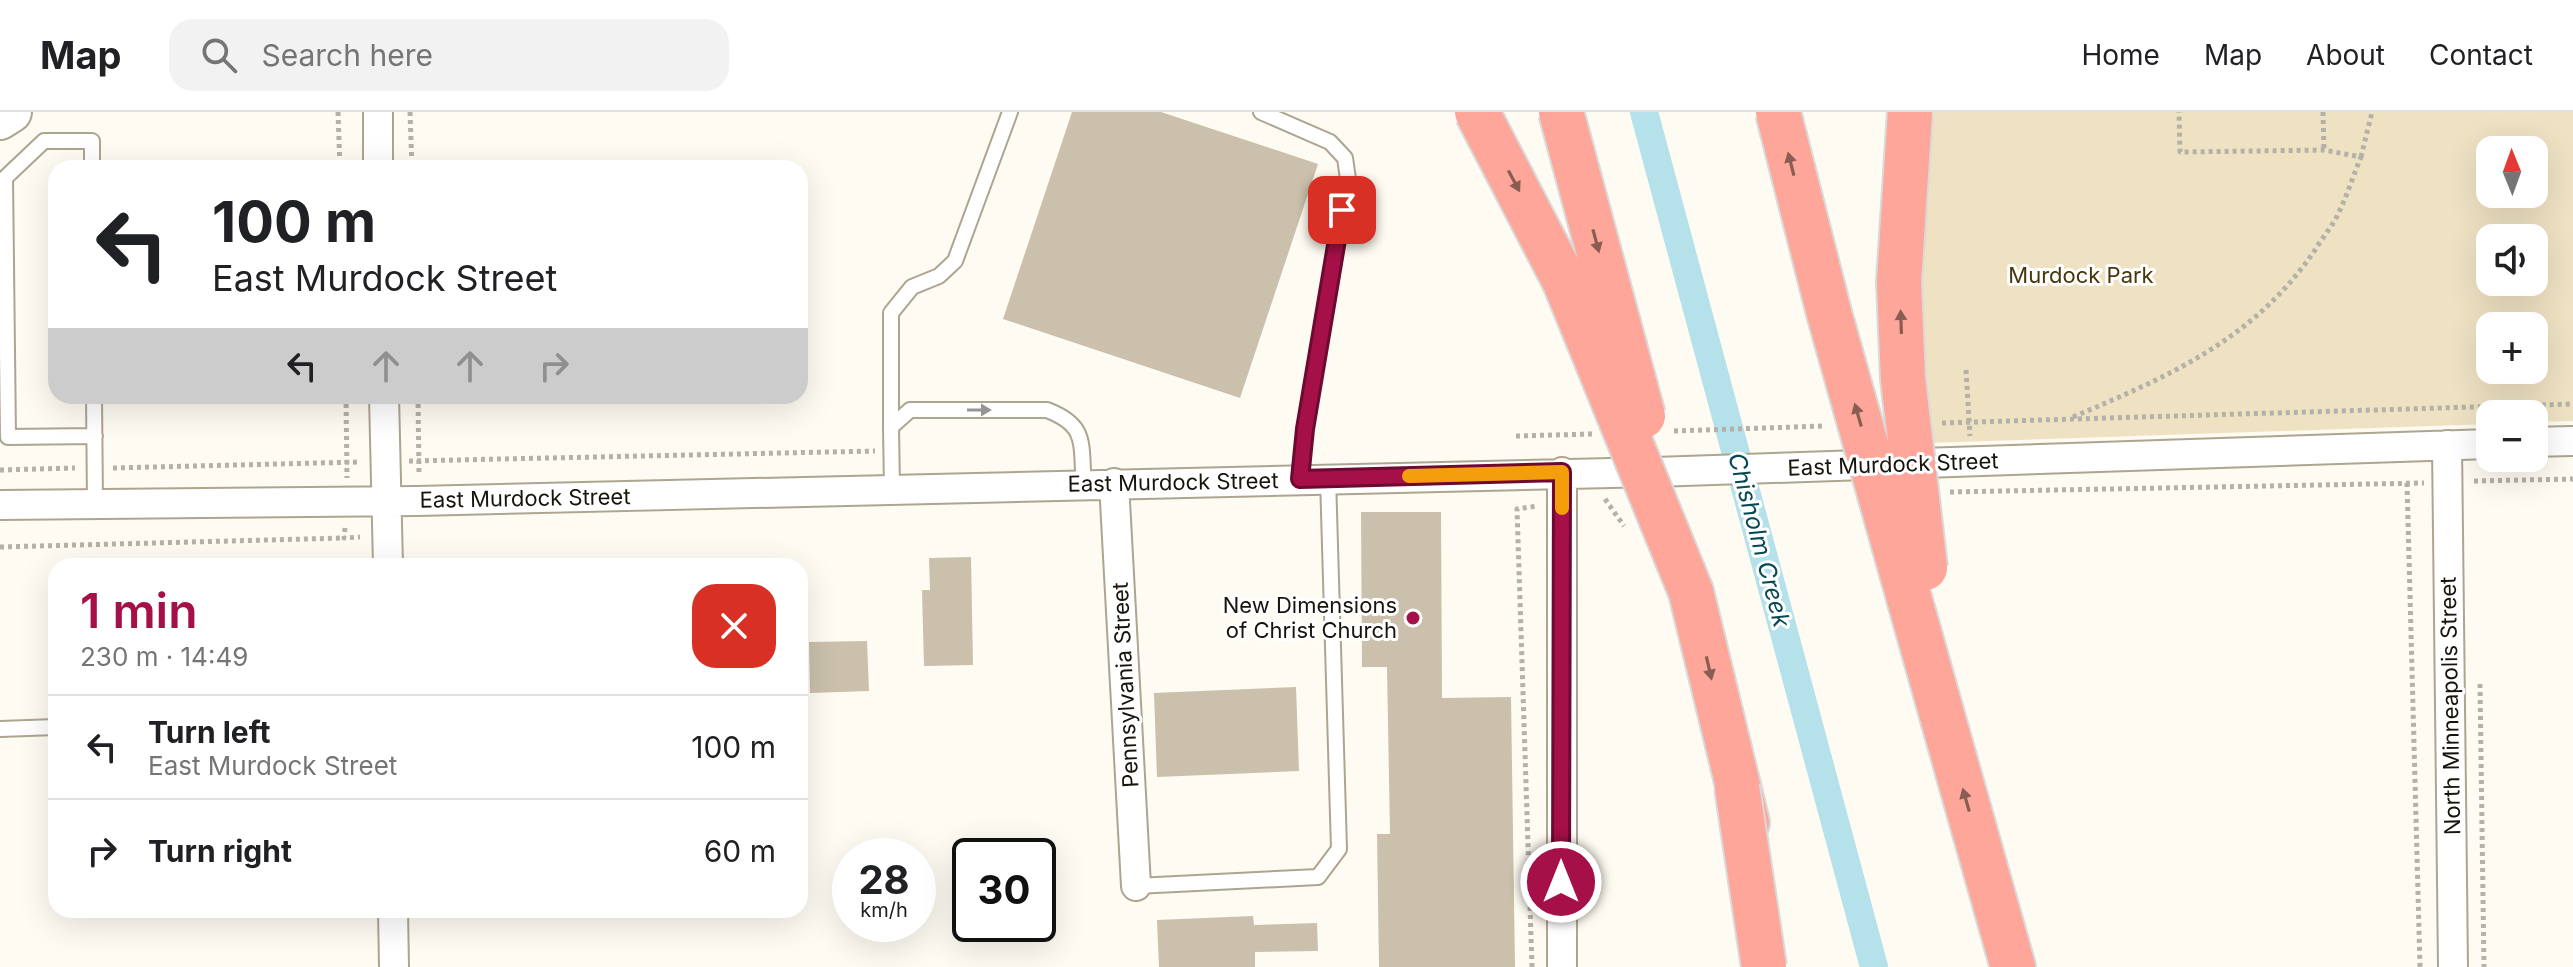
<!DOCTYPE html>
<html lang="en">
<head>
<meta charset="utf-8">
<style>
  body { margin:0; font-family:Inter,sans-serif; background:#f2f2f2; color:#202124; height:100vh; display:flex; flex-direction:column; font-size:30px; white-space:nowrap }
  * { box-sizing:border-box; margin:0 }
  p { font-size:26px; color:#757577 }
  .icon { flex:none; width:44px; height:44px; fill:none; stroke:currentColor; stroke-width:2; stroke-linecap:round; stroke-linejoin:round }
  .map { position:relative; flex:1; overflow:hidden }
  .drawer { position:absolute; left:48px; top:446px; width:760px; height:360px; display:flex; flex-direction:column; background:#fff; border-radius:24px; box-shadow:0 8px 32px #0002 }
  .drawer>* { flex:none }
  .hud { position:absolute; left:48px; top:48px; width:760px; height:244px; border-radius:24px; box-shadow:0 8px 32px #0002; background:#fff; color:#202124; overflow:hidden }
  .needle { width:52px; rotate:359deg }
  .controls { position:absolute; left:2476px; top:24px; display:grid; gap:16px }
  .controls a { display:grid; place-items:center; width:72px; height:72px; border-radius:16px; background:#fff; box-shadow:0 8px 32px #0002; font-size:40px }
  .speed { position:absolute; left:832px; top:726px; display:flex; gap:16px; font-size:40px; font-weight:700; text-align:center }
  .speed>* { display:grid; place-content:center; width:104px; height:104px; border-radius:50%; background:#fff; box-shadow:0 8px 32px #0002; line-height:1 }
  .speed small { font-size:20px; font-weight:400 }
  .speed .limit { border:4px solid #111; border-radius:12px; background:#fff; color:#111 }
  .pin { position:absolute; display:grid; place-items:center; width:68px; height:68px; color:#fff; margin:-34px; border-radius:16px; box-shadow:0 4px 12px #0006 }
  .me { position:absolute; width:88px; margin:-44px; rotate:0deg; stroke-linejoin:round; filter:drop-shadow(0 0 6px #0008) }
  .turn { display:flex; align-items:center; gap:28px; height:168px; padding:0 32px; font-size:36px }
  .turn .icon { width:104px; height:104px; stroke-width:2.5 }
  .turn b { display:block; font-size:56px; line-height:68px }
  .lanes { display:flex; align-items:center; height:76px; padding:0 32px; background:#0003; justify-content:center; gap:40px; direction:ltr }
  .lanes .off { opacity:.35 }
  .round { display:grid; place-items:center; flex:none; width:84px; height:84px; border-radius:24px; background:#f2f2f2 }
  .summary { display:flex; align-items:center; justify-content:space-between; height:136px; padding:0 32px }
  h1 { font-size:48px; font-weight:600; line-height:60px; color:#a61048 }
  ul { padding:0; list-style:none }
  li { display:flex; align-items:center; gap:24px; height:104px; padding:0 32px; border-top:2px solid #e0e0e0 }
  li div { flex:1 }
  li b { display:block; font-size:30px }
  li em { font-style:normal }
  header { display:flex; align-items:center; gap:48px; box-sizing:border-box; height:112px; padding:0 40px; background:#fff; border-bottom:2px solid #e0e0e0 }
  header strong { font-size:38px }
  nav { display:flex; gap:44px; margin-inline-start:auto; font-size:28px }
  .search { width:560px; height:72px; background:#f2f2f2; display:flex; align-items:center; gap:20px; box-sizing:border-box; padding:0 28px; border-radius:24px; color:#757577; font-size:30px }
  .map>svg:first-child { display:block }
  .green { fill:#efe2c3; fill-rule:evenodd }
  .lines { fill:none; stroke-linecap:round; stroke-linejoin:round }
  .canal { stroke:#b4e1ea; stroke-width:28 }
  .building { fill:#cac0ab }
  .lane-casing { stroke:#aea590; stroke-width:18 }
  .street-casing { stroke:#aea590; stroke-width:32 }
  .secondary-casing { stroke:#aea590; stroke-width:44 }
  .highway-casing { stroke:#dad9d8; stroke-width:48 }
  .path { stroke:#b4b1a9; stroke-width:5; stroke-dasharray:4 4; stroke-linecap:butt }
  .lane { stroke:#fff; stroke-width:14 }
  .street { stroke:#fff; stroke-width:28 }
  .secondary { stroke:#fff; stroke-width:40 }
  .highway { stroke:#fda699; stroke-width:44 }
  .highway-bridge-casing { stroke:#dad9d8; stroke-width:48; stroke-linecap:butt }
  .highway-bridge { stroke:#fda699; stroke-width:44 }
  .oneway { fill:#8a5d52 }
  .oneway2 { fill:#979592 }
  .route-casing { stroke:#6c0a2f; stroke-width:20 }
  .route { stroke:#a61048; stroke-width:14 }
  .slow { stroke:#f59e0b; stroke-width:14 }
  .poi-dot { fill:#a61048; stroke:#fff; stroke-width:3 }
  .labels { text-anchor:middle; stroke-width:6; stroke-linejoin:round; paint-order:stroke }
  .park-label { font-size:22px; fill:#47370b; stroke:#fff }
  .street-label { font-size:22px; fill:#17140c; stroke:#fff }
  .poi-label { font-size:22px; fill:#17140c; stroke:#fff; text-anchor:end }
  .water-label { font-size:24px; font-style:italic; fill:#054953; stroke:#fff }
</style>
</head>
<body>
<header>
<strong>Map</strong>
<div class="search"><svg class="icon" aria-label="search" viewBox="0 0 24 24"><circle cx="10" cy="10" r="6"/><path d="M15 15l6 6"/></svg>Search here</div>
<nav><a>Home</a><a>Map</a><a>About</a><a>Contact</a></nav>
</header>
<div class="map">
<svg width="2573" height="855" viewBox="0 0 2573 855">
  <rect width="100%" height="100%" fill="#fefbf2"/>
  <!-- green -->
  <path class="green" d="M1928 0H2573V309L2534 310V302H2490V312L1927 331 1916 240ZM2490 38H2534V82H2490ZM2490 126H2534V170H2490ZM2490 214H2534V258H2490Z"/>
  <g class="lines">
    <!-- canal -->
    <path class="canal" d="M1644 0 1874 855"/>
  </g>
  <!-- building -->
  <path class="building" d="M1072 0H1161L1318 52 1240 286 1003 207Z
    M1361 400H1441L1442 586 1511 585 1515 855H1379L1377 722H1390L1387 555H1362Z
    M971 445 973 553 924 554 922 478H930L929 446Z
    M867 529 869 579 810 581 809 530Z
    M1296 575 1299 659 1157 665 1154 581Z
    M1253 804 1254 813 1317 811 1318 839 1255 840V855H1159L1157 808Z"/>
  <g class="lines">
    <!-- lane casing -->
    <g class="lane-casing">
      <path id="lane" d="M1261 0 1330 30 1345 46 1348 67 1305 317 1300 367
        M92 56V29H44L5 66 8 325 95 324
        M94 284 95 392
        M891 315V201L912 175 939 164 955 149 1010 0
        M892 377 891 315 910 298H1047C1089 314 1080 333 1084 372
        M0 617 56 615
        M1136 774 1318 765 1339 737 1328 366"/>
    </g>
    <!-- street casing -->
    <g class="street-casing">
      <path id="street" d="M378 0V56
        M384 284 388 454
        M2534 330 2573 329
        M2447 333 2453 855
        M1114 371 1136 774
        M0 393 417 389 1655 360 2490 332
        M393 798 394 855
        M1562 855V360"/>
    </g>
    <!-- secondary casing -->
    <g class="secondary-casing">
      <path id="secondary" d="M0 7 11 0"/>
    </g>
    <!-- highway casing -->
    <g class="highway-casing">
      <path id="highway" d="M1691 480 1747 711
        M1947 621 2013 855"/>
    </g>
    <!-- path -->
    <path class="path" d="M338 0 340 56
      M410 0 412 56
      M2323 0 2324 38
      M2361 45 2372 0
      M1966 258 1970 324
      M346 284 347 366
      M418 284 419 363
      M2073 305C2169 264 2254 228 2315 138 2322 126 2332 115 2338 102 2347 84 2353 64 2361 45L2324 38 2180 40 2179 0
      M1942 311 2573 292
      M1674 319 1824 314
      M1516 324 1592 322
      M409 349 875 339
      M113 356 359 350
      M0 358 75 356
      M2474 369 2573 367
      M2407 371 2420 855
      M1950 380 2424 371
      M1605 387 1624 414
      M345 416 344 426 360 425
      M0 435 344 426
      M2480 572 2484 855
      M1532 855 1517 397 1537 394"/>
    <!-- lane -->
    <use href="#lane" class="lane"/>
    <!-- street -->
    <use href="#street" class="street"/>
    <!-- secondary -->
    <use href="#secondary" class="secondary"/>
    <!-- highway -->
    <use href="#highway" class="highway"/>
    <!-- highway-bridge casing -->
    <g class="highway-bridge-casing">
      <path id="highway-bridge" d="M1477 0 1565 170 1691 480
        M1561 0 1643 304
        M1778 0 1829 201 1947 621
        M1910 0 1899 170 1903 267 1925 456
        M1737 675 1764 855"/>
    </g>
    <!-- highway-bridge -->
    <use href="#highway-bridge" class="highway-bridge"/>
  </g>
  <!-- one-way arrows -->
  <defs><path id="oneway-solid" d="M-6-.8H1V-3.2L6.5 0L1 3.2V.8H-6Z" transform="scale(2)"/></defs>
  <g class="oneway">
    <use href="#oneway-solid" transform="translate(1791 52) rotate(-104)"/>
    <use href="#oneway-solid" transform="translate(1514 69) rotate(62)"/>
    <use href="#oneway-solid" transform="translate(1596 129) rotate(75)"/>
    <use href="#oneway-solid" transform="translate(1901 210) rotate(-92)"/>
    <use href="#oneway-solid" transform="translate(1858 303) rotate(-106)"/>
    <use href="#oneway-solid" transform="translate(1709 556) rotate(77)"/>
    <use href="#oneway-solid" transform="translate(1966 688) rotate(-106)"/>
  </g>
  <use class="oneway2" href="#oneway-solid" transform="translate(979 298)"/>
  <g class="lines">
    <!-- route casing -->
    <g class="route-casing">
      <path id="route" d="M1342 98 1305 317 1300 367 1562 360 1561 770"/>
    </g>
    <!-- route -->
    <use href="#route" class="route"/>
    <!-- slow -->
    <path class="slow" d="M1409 364 1562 360V396"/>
  </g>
  <!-- markers -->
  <circle class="poi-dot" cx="1413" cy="506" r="8"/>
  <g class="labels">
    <!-- park labels -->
    <g class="park-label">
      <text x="2081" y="171">Murdock Park</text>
    </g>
    <!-- street labels -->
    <g class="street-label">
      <text transform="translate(1893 352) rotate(-2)" y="8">East Murdock Street</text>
      <text transform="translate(1173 370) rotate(-1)" y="8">East Murdock Street</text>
      <text transform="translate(525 386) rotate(-1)" y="8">East Murdock Street</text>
      <text transform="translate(1125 573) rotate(-93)" y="8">Pennsylvania Street</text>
      <text transform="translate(2450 594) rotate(-91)" y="8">North Minneapolis Street</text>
    </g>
    <!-- poi labels -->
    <g class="poi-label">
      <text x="1397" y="501">New Dimensions<tspan x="1397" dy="25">of Christ Church</tspan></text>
    </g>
    <!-- water labels -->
    <g class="water-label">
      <text transform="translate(1759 428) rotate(75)" y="8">Chisholm Creek</text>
    </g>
  </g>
</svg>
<div class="controls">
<a><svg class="needle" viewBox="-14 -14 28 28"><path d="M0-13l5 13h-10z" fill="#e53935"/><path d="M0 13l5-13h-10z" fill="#757577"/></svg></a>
<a><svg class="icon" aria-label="sound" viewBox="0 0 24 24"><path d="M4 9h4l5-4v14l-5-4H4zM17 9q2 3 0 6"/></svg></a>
<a>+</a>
<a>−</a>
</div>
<div class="speed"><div>28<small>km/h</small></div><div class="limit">30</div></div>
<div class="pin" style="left:1342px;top:98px;background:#d93025"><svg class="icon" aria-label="arrive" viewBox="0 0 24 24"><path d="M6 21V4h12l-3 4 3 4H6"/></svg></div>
<svg class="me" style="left:1561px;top:770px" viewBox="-20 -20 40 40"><circle r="17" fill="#a61048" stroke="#fff" stroke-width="3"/><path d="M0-11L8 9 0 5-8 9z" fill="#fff"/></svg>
<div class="hud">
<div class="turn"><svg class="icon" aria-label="left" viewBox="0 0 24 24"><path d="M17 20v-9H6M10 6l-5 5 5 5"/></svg><div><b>100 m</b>East Murdock Street</div></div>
<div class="lanes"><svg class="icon" aria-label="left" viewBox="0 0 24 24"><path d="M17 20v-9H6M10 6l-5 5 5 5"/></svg><svg class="icon off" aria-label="ahead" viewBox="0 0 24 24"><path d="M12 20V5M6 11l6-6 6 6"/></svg><svg class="icon off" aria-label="ahead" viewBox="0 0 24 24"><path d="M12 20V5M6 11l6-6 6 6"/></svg><svg class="icon off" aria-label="right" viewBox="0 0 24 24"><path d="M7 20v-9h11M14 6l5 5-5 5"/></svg></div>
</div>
<section class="drawer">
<div class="summary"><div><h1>1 min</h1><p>230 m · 14:49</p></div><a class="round" style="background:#d93025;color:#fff"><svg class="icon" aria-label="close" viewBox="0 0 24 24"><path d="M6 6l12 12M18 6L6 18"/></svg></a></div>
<ul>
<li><svg class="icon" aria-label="left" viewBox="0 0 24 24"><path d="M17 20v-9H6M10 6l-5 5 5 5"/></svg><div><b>Turn left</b><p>East Murdock Street</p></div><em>100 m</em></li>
<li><svg class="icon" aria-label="right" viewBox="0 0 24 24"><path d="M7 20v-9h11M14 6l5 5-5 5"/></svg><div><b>Turn right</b></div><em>60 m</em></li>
</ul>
</section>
</div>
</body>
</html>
